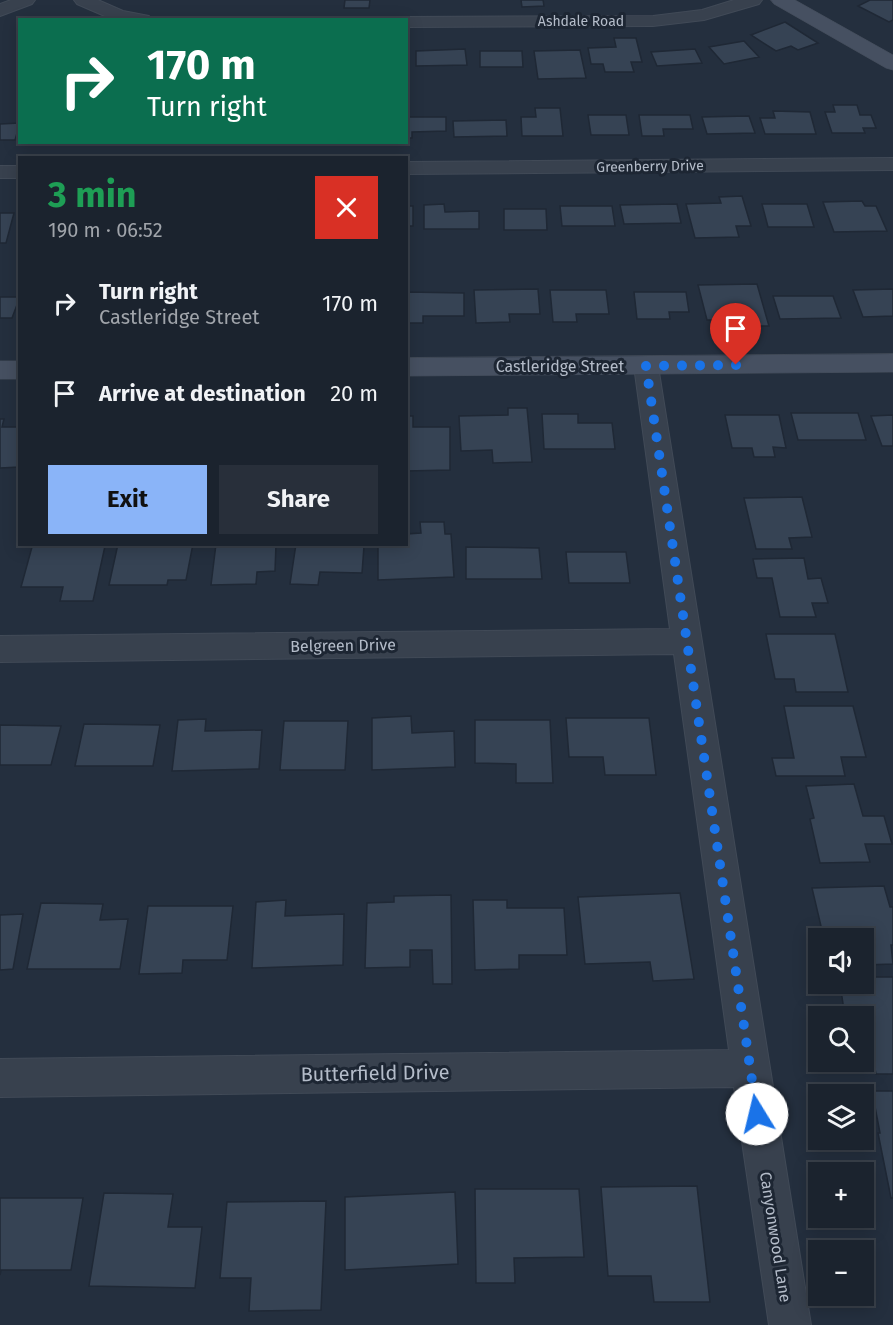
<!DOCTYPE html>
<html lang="en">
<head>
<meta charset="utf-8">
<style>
  body { margin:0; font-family:"Fira Sans",sans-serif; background:#282f3a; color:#f1f3f6; height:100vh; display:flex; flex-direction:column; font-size:22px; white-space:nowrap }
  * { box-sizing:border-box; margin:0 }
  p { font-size:20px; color:#a0a4aa }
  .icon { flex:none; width:33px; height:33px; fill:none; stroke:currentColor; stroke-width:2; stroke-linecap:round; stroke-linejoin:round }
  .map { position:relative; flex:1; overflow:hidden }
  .sheet { position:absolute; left:18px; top:156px; width:390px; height:390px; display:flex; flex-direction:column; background:#1b232e; border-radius:0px; box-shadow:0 3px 15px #0003,0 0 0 2px #39404a }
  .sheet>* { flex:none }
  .hud { position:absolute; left:18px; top:18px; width:390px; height:126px; border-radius:0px; box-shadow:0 3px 15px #0003,0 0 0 2px #39404a; background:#0b6e4f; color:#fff; overflow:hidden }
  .tools { position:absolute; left:808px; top:928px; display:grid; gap:12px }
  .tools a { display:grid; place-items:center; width:66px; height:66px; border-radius:0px; background:#1b232e; box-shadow:0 3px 15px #0003,0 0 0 2px #39404a; font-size:30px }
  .pin { position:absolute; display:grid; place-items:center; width:51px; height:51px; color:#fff; margin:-62px -26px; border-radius:50% 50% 50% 0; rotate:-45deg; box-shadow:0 0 6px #0007 }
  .pin .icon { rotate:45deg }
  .me { position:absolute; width:66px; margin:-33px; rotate:351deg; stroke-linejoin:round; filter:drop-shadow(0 0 4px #0008) }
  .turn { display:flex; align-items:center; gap:21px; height:126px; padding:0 30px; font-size:27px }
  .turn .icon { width:78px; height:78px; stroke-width:2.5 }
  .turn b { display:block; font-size:42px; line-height:51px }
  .round { display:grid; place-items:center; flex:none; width:63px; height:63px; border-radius:0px; background:#282f3a }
  .overview { display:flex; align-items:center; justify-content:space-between; height:102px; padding:0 30px }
  h1 { font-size:36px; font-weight:700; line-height:45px; color:#1e9e55 }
  .button { display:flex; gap:12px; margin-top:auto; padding:12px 30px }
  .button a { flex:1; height:69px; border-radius:0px; background:#8ab4f8; color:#111; font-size:24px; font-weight:700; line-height:69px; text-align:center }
  .button a+a { background:#282f3a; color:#f1f3f6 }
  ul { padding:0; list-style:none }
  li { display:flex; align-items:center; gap:18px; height:90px; padding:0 30px }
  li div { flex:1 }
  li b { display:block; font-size:22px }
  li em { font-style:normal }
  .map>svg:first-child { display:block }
  .building { fill:#364354; stroke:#1f2835; stroke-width:1.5 }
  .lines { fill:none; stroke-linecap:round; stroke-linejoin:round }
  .street-casing { stroke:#414a57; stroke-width:2 }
  .secondary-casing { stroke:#414a57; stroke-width:1 }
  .street { fill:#38414e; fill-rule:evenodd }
  .secondary { fill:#465061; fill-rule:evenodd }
  .route { stroke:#1a73e8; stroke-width:10; stroke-dasharray:0 18 }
  .labels { text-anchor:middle; stroke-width:6; stroke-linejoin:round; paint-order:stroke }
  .far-street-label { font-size:14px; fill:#b4bcc9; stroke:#1d2633 }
  .street-label { font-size:16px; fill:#b4bcc9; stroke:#1d2633 }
  .near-street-label { font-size:20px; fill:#b4bcc9; stroke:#1d2633 }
</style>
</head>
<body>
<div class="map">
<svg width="893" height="1325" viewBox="0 0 893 1325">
  <rect width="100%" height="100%" fill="#242f3e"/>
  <!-- building -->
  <path class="building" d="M345 0H370L369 8H344Z
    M521 0H543L544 6 522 7Z
    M870 0H893V20L889 22 858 6Z
    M785 22 818 43 798 50 791 46 776 51 751 35Z
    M614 38H636L642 62H631L634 72H605L603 64H591L588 48 616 47Z
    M744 41 759 57 724 64 709 47Z
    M465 49 467 65 416 66V51Z
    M695 49 702 63 657 66 651 52Z
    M580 50 586 78 538 79 534 51Z
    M480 51H522L523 67H480Z
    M833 105H857L860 115H871L876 128H863L865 133H832L825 112H835Z
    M535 108H560L563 136H522L521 117H536Z
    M773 111 810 112 816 134H765L760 118H775Z
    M588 115H626L629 135H591Z
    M639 115H690L693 129H663L664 136H642Z
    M749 116 755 133 707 134 702 117Z
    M406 117H446V131L412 132V138H406Z
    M506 120 507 136 454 137 453 121Z
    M20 123 15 140H0V124Z
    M742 196 751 226H736L739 237 695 238 686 204 721 203 719 197Z
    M862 201 865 206H876L887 231 834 232 823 202Z
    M444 204 445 212 479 211V229H424V205Z
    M677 204 681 223 624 224 620 205Z
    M762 204H807L814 227H768Z
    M406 206H413V226H406Z
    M560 206H612L615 226H562Z
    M504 209H546L547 230H504Z
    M0 213H14L6 243H0Z
    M757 284 769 326H753L749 312H726L728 320H707L698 285Z
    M538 289 540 314H509L510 322 476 323 474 290Z
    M893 289V316L863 317 853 290Z
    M550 290H606L609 314H576L577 322H553Z
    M406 292 464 293V316H423V323H406Z
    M634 292H686L689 312H669L670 319H637Z
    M773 296H833L841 318 780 319Z
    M0 297H20L12 318H0Z
    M508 408H527L532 462 493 463 492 450 461 451 459 416 508 415Z
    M791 413H858L866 440H798Z
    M542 414H578V423H612L615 449H544Z
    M725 415H779L786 448 773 447 775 457H754L752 448H732Z
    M893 415V446H882L871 416Z
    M406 416H413V427H450V470L406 471Z
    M0 419H4L2 427H20V467L0 468Z
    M802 497 812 537 789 538 792 549H756L744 498Z
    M420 522H444L445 534H451L454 577 378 580V544H406V534L421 533Z
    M118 544H193L186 580H168L167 585H109Z
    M216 544H276L275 571 257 572 256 584 211 585Z
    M296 544 364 546 362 573 320 572 318 585 290 584Z
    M105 546 93 601H60L63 587H21L32 547Z
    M466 547 539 548 542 579H466Z
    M566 552H626L630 583H569Z
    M804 558 808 579 821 578 828 603H812L816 617H780L772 578H757L753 559Z
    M766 634H835L848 692H796L794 679H775Z
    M784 706H853L866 757H841L845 776H776L772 758H794Z
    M411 716 412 733 454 731 455 767 372 770V718Z
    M566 718H649L656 775H605L603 757H569Z
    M206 719 205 731 262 730 259 769 172 771 178 720Z
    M475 720H550L553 783H516V764L475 763Z
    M284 721H348L345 770H280Z
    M84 724 160 725 153 766H75Z
    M0 725 61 726 51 765H0Z
    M854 784 863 816H884L892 844H865L870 862 820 863 810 819 814 818 806 786Z
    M884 886 890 907H893V945H891L893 964 864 965V939H824L812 888Z
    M680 893 694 979 653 981 650 962 585 964 578 897Z
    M451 895 452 984H433L432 950H410V967L365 968 367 903 394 902V896Z
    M286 900 285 916 344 914 343 965 252 968 256 902Z
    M473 900H507V908H564L567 955H519V969L475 970Z
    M41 903 103 904 100 920 128 919 120 969H27Z
    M148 906H233L227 960H183L182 973 139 974Z
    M23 914 13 969 0 970V915Z
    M864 977H893V1074H876L863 1009 844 1010 840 984H864Z
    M872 1091H893V1198H891L878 1133H880Z
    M697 1186 710 1302H654L651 1276H608L601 1187Z
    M475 1189H579L584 1257 514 1258 515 1283H476Z
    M455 1192 458 1264 345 1270V1197Z
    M104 1193 173 1194 168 1227H202L195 1288 89 1286Z
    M0 1198H83L71 1270H1L0 1275Z
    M326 1201 321 1310 249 1311 251 1278H220L227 1202Z"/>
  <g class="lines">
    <!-- street casing -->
    <g class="street-casing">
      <path id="street" d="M11 0H35L32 4 0 16V4Z
        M74 0H98L123 11 149 16 152 20H114L77 4Z
        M734 0H762L759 4 704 20 653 26 406 27V20H399L406 17 653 16 702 10Z
        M893 158V170L406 174V162Z
        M0 166H20V178H0Z
        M646 357 655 360 658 366 811 1325H769L734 1087 0 1097V1059L729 1050 674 654 0 662V636L670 629 634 366 637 360Z"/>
    </g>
    <!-- secondary casing -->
    <g class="secondary-casing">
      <path id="secondary" d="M771 0H795L893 55V70L886 68 774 4Z
        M893 354V372L406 376V358Z
        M0 361H20V379H0Z"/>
    </g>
    <!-- street -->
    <use href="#street" class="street"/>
    <!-- secondary -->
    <use href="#secondary" class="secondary"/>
  </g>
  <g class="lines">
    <!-- route -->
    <path class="route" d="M736 365 646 366 757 1114"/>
  </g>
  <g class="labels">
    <!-- far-street labels -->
    <g class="far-street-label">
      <text x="581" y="26">Ashdale Road</text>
      <text transform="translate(650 166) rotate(-1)" y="5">Greenberry Drive</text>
    </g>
    <!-- street labels -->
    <g class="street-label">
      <text x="560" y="372">Castleridge Street</text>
      <text transform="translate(343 645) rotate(-1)" y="6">Belgreen Drive</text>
      <text transform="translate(776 1237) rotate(81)" y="6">Canyonwood Lane</text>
    </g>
    <!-- near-street labels -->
    <g class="near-street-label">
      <text transform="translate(375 1073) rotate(-1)" y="7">Butterfield Drive</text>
    </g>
  </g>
</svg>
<div class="tools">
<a><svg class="icon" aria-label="sound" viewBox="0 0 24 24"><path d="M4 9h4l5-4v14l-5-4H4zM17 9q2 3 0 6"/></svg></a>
<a><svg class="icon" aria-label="search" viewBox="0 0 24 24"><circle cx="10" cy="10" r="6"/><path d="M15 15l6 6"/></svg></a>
<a><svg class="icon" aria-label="layers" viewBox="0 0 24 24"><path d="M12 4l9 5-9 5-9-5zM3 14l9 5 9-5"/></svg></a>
<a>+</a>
<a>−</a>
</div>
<div class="pin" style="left:736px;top:365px;background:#d93025"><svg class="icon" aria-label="arrive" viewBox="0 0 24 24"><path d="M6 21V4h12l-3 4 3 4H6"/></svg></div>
<svg class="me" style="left:757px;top:1114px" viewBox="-20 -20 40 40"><circle r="19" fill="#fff"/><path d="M0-13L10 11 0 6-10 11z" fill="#1a73e8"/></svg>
<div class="hud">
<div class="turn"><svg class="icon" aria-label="right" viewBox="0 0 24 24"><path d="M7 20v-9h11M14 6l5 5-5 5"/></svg><div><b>170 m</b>Turn right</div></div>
</div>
<section class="sheet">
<div class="overview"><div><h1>3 min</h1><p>190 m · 06:52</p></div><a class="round" style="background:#d93025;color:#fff"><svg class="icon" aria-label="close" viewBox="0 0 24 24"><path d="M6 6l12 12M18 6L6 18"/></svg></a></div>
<ul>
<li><svg class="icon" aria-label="right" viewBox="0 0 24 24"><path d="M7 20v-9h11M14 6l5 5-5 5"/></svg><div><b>Turn right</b><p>Castleridge Street</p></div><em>170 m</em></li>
<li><svg class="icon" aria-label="arrive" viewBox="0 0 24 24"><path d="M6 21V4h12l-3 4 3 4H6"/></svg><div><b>Arrive at destination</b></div><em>20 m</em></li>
</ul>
<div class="button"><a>Exit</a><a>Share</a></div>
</section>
</div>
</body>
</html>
